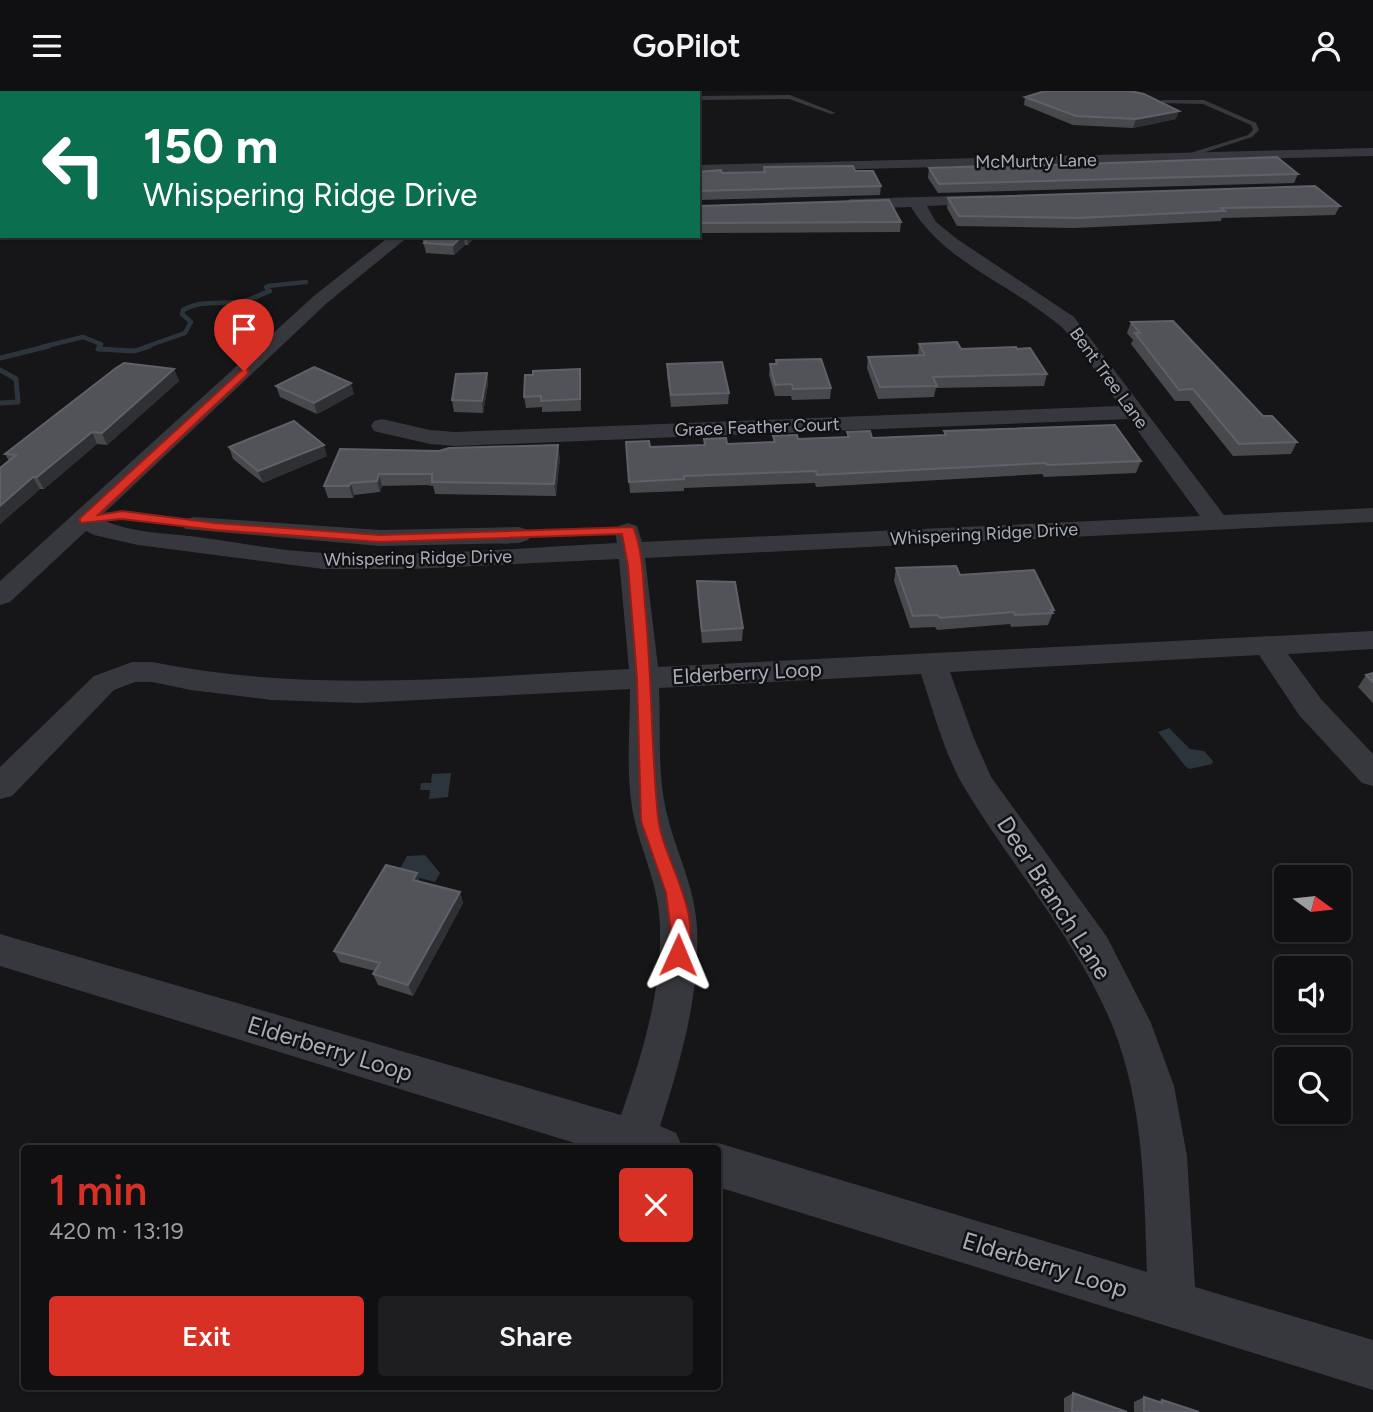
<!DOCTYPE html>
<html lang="en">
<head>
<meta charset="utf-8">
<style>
  body { margin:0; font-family:Figtree,sans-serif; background:#1e1e20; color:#f1f3f6; height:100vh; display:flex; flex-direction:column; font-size:26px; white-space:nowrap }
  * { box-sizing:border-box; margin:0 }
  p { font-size:23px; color:#9c9d9f }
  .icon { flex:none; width:38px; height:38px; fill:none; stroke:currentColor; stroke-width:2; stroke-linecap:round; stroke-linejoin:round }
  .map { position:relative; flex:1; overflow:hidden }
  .drawer { position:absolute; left:21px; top:1054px; width:700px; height:245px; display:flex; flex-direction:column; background:#101012; border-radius:7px; box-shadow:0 2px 5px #0004,0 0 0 2px #303032 }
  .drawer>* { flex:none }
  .banner { position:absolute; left:0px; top:0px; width:700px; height:147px; box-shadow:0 2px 5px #0004,0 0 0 2px #303032; background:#0b6e4f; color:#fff; overflow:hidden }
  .needle { width:46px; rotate:105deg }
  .buttons { position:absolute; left:1274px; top:774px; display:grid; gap:14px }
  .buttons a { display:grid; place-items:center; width:77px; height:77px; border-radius:7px; background:#101012; box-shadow:0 2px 5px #0004,0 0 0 2px #303032; font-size:35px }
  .pin { position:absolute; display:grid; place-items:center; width:60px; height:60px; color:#fff; margin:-72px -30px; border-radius:50% 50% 50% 0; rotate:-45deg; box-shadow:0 0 7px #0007 }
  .pin .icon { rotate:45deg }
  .me { position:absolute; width:77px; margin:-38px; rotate:1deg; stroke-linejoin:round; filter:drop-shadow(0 0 5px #0008) }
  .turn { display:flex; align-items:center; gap:24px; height:147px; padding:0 28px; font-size:32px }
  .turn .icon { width:91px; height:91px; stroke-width:2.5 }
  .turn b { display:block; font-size:49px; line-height:60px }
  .round { display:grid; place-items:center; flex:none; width:74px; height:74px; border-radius:7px; background:#1e1e20 }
  .summary { display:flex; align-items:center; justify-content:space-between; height:119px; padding:0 28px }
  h1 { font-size:42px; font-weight:600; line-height:52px; color:#d93025 }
  .cta { display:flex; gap:14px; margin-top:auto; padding:14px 28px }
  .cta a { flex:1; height:80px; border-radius:7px; background:#d93025; color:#fff; font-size:28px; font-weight:600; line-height:80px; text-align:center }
  .cta a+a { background:#1e1e20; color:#f1f3f6 }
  header { display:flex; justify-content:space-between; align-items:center; height:91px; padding:0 28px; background:#101012; font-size:32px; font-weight:600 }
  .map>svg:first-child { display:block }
  .water { fill:#2c353c }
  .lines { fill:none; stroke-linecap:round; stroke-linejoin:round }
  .stream-far1 { stroke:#2c353c; stroke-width:4.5 }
  .stream { stroke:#2c353c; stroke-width:5 }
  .lane { fill:#37383d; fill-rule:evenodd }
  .street { fill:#37383d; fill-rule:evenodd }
  .wall { fill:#47494d }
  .shaded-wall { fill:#2f3033 }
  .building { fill:#525359; stroke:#5f6168; stroke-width:2 }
  .route { fill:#d93025; stroke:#8d1f18; stroke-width:2 }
  .labels { text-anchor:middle; stroke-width:5; stroke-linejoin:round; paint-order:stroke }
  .far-street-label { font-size:18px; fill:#a8adb8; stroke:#111113 }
  .street-label { font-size:21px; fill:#a8adb8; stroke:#111113 }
  .near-street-label { font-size:24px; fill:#a8adb8; stroke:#111113 }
</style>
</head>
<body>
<header><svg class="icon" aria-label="menu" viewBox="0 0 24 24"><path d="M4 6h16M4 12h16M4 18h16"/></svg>GoPilot<svg class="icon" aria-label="person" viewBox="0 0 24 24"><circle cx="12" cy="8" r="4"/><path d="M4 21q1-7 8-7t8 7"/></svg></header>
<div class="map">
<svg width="1373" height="1321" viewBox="0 0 1373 1321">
  <rect width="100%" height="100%" fill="#161618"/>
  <!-- water -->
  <path class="water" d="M1169 637 1190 658 1204 660 1213 670 1212 673 1190 678 1186 676 1158 641Z
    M451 682 448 706 429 708 430 699H420L421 692H431L432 683Z
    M425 764 440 782 435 791 398 781 407 765Z"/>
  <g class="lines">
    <!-- stream-far1 -->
    <path class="stream-far1" d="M42 256 83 246 101 253 99 256
      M145 256 185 242 191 231 182 223 183 219C203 208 222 214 244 210 253 208 261 203 270 200L266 196 268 195 306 191"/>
    <!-- stream -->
    <path class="stream" d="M100 255 98 258 135 260 150 255
      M0 267 49 255
      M0 279 16 288 18 311 0 312"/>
    <!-- lane -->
    <path class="lane" d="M578 0 577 2H569L571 0Z
      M790 4 836 22 831 23 789 8 698 9V5Z
      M1162 9H1204L1256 32 1259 39 1252 46 1187 67V63L1248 44 1253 39 1251 34 1203 13 1160 12Z"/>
    <!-- street -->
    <path class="street" d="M1373 57V65L698 82V74Z
      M991 104 996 106 999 109 996 112 927 115 936 131 957 148 1074 226 1224 424 1373 417V431L645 467 658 576 1373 540V558L1288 563 1321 608 1373 663V695L1362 692 1299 624 1259 564 950 581 973 645 991 686 1107 846 1151 932 1174 995 1187 1065 1195 1196 1373 1249V1299L718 1096V1057H707L718 1052 1147 1181C1144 1097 1144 1015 1113 936 1078 850 1015 780 967 701 945 666 934 622 921 583L659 597C661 637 657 680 666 719 675 760 695 794 697 837 700 905 680 971 660 1035L676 1042 683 1057H591L0 875V843L621 1024C642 964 662 900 660 836 659 790 639 759 632 716 626 678 630 637 630 598L360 612 272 609 191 599 152 591H135L114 599 12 705 0 708V676L94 585 132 571H152C310 603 469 586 629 578L619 468 411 478H323L138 454 94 444 86 440 10 511 0 514V490L315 204 390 145H409L327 212 99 427C128 442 166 442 198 446 240 452 282 460 324 462 422 466 520 457 617 452L615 440 619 435 628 432 637 435 642 451 1200 425 1129 328 455 355 430 353 382 342 374 340 371 335 374 330 382 328 430 339 455 341 1120 315C1104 294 1076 247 1058 233 1010 193 944 171 911 116L850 118 842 113 850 108Z
      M194 426 380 439 519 436 528 439 532 444 528 449 519 452 380 455 185 438 182 433 185 428Z"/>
  </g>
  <!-- wall -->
  <path class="wall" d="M1025 6 1176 28 1133 37 1073 34 1024 14Z
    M987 73 1298 83 1294 92 938 102 928 87 929 77 987 75Z
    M764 76 855 80 881 95 880 104 698 109V81L722 82 763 81Z
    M948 107 1340 115 1335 124 1222 127 1221 130 1075 137 957 135 947 117Z
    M698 115 901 131 900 141 698 142Z
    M476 145 468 154H465L454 164 426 162 422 146Z
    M580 145H623L580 146Z
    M662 145H691V147L662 148Z
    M1131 231 1263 325 1297 351 1291 363 1233 365 1189 310H1175L1131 253 1133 249 1127 242Z
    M919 253 961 258H1017L1047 283 1044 295 936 297 934 306 878 308 867 277 868 266 918 264Z
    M776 269 831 297 830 308 792 309 791 305H775L769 284 770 273H775Z
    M667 273 729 302 728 313 671 316 667 284Z
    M174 278 179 290 107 354 97 353 44 398H40L0 433V377L9 370 5 363Z
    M580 278 581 320 542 321V316L526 317 524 306Z
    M487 282 488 293 483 322 454 321 452 309Z
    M276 295 354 303 317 323 280 306Z
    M944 340 1141 370 1136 382 1044 386 1042 383 816 396 815 392 684 397V400L630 402 626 351 650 356 704 354V348L727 353 773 351V345L798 348 847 346V341L872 347 944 344Z
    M229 356 327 365 263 392 233 368Z
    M340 358 560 366 556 405 435 403 433 395 427 394 382 395 380 401 354 404 353 407H328L324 395Z
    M896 477 1054 519 1048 534 1011 536 1010 533 937 539 935 536 910 537 894 490Z
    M697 490 743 537 742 550 702 552 697 502Z
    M1373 582V612L1358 596 1366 584Z
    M417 782 420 791 460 801 463 812 413 905 378 894 373 883 375 880 340 871 334 860Z
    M1073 1302 1127 1321H1064V1307Z
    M1144 1306 1159 1310 1162 1309 1199 1321H1134V1311Z"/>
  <!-- shaded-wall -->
  <path class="shaded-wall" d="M1179 20 1176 28 1133 37 1136 28Z
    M462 145H463L465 154 454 164 453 154Z
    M467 145H476L468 154Z
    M174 278 179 290 107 354 102 342Z
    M487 282 488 293 483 322 482 310Z
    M351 292 354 303 317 323 314 312Z
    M92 341 97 353 44 398 37 386Z
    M324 354 327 365 263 392 258 380Z
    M558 354 560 366 556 405 554 393Z
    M379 383 382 395 380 401 377 390Z
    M33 386 40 398 0 433V415Z
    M351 392 354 404 353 407 349 395Z
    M417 782 421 793 413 789Z
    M460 801 463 812 413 905 408 894Z"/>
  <!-- building -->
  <path class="building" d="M1045 0H1130L1144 3 1179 20 1136 28 1076 25 1025 6Z
    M1277 66 1298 83 939 93 929 77 989 75 987 73 1053 74Z
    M853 75 855 80H873L881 95 698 100V81L721 79 722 82 765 81 764 76Z
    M1315 95 1340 115 1221 117 1225 120 1078 127 959 125 948 107Z
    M889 109 901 131 698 132V115Z
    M462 145 453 154 424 152 429 146H422Z
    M1173 230 1263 325H1272L1297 351 1239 353 1193 298 1179 299 1135 242H1140L1131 231Z
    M957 251 961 258 1016 256 1017 258 1030 257 1047 283 933 286 937 295 880 296 868 266 925 264 919 253Z
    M821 268 831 297 793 298 792 293 775 294 770 273H777L776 269Z
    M722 271 729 302 671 304 667 273Z
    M124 272 174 278 102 342 92 341 37 386H33L0 415V377L16 364 5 363 116 277Z
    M314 276 351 292 314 312 276 295Z
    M580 278V308L541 310V305L524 306 525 284H533V280Z
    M487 282 482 310 452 309 456 283Z
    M294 330 324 354 258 380 229 356Z
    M1115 334 1141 370 1047 374 1046 372 817 384 816 380 684 385V388L629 391 626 351 649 350 650 356 705 354 704 348 726 347 727 353 775 351 773 345 797 344 798 348 849 346 847 341 870 340 872 347 946 344 944 340Z
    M558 354 554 393 432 391V383H379L377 390 351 392 349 395H324L340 358 439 360 449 357Z
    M956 475 960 484 1034 479 1054 519H1051L1053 522 1015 524 1014 521 940 527 938 524 913 525 896 477Z
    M697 490 735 491 743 537 702 540Z
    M1373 582V591L1366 584Z
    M386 774 417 782 413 789 460 801 408 894 373 883 380 872 334 860Z
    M1073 1302 1127 1321H1072Z
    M1144 1306 1162 1312V1309L1199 1321H1144Z"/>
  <!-- route -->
  <path class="route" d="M244 277 248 278V283L98 424 122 420 215 432 380 444 633 436C643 459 643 490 645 514 652 585 651 656 658 726 662 768 706 823 685 870L678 872 671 870 668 864 671 842 666 802 641 730 637 588 628 475 622 443 380 451 215 439 122 428 80 432V427Z"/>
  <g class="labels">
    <!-- far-street labels -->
    <g class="far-street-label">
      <text transform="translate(1036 70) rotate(-1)" y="6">McMurtry Lane</text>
      <text transform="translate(1109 287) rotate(54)" y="6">Bent Tree Lane</text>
      <text transform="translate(757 336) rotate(-2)" y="6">Grace Feather Court</text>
      <text transform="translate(984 443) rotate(-3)" y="6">Whispering Ridge Drive</text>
      <text transform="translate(418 467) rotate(-1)" y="6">Whispering Ridge Drive</text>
    </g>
    <!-- street labels -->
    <g class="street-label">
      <text transform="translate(747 582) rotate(-3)" y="7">Elderberry Loop</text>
    </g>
    <!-- near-street labels -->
    <g class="near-street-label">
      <text transform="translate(1054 807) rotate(57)" y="8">Deer Branch Lane</text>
      <text transform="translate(330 958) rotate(17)" y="8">Elderberry Loop</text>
      <text transform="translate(1045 1174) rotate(17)" y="8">Elderberry Loop</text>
    </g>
  </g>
</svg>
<div class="buttons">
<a><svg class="needle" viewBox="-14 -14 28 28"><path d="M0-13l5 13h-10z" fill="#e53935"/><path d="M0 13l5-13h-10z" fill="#9c9d9f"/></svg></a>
<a><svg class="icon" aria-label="sound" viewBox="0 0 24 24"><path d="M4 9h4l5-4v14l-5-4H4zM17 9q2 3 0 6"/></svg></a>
<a><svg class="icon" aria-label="search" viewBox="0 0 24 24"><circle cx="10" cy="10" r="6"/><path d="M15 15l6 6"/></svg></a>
</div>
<div class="pin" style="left:244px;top:280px;background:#d93025"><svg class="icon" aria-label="arrive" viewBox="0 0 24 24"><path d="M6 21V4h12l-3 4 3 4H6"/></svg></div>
<svg class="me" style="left:678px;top:864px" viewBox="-20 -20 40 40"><path d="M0-17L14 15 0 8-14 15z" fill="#d93025" stroke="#fff" stroke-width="4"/></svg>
<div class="banner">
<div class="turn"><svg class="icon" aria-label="left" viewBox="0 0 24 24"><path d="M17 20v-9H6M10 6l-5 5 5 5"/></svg><div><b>150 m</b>Whispering Ridge Drive</div></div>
</div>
<section class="drawer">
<div class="summary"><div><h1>1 min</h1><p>420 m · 13:19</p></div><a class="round" style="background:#d93025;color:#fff"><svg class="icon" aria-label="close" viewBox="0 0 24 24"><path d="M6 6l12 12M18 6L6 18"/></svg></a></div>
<div class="cta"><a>Exit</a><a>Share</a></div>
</section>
</div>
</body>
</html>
